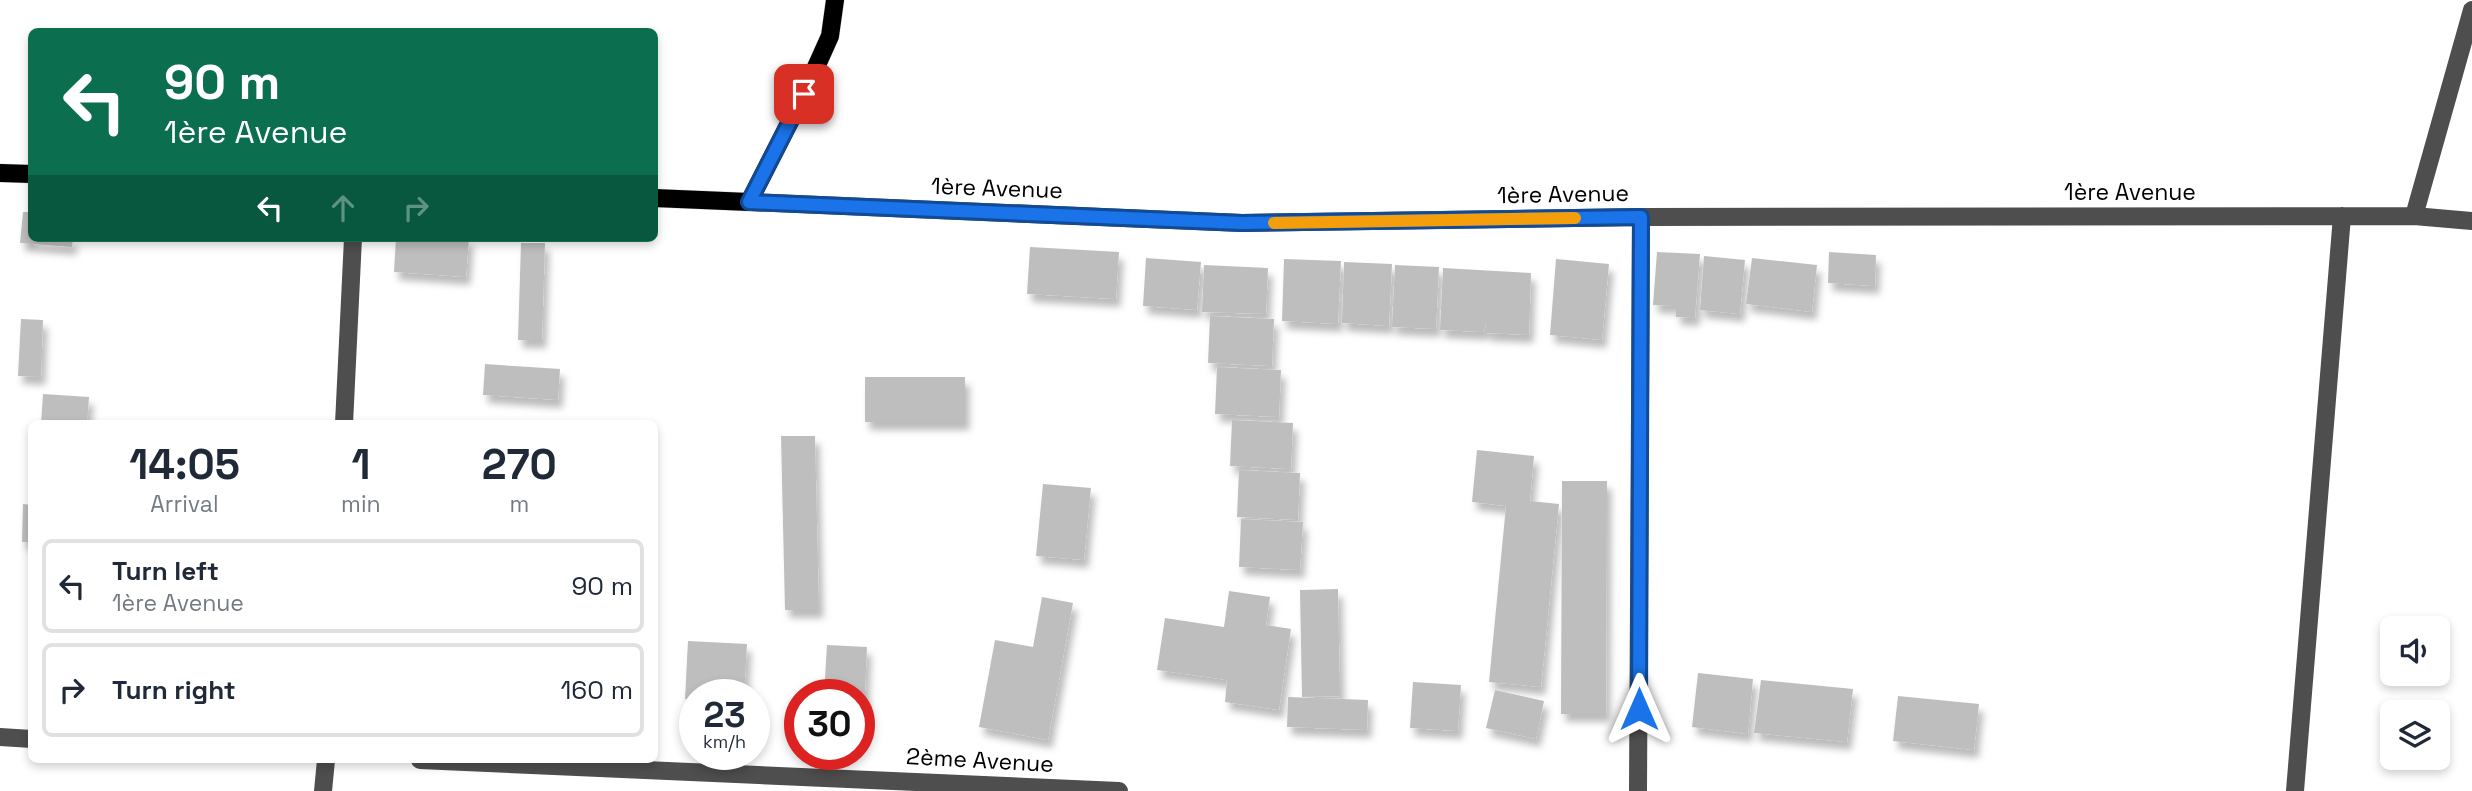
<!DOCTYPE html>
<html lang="en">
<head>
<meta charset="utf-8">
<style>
  body { margin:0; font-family:"Space Grotesk",sans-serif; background:#f6f6f7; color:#1f2937; height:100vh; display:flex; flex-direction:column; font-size:26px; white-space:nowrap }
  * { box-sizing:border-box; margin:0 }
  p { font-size:23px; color:#747a83 }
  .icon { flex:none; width:38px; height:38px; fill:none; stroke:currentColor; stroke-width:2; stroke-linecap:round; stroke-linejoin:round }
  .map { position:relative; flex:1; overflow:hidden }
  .side { position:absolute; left:28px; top:420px; width:630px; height:343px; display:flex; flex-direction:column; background:#fff; border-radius:10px; box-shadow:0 4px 10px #0003 }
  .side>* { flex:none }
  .top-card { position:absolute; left:28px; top:28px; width:630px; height:214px; border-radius:10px; box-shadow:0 4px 10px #0003; background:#0b6e4f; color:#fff; overflow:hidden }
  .tools { position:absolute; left:2380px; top:616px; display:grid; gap:14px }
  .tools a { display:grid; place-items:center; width:70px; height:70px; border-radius:10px; background:#fff; box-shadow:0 4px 10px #0003; font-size:35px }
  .speed { position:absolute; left:679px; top:679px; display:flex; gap:14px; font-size:35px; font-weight:700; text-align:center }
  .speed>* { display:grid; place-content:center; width:91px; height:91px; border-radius:50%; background:#fff; box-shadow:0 4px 10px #0003; line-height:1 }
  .speed small { font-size:18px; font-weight:400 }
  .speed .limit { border:10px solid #d22; background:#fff; color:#111 }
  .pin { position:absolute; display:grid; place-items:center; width:60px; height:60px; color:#fff; margin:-30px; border-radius:14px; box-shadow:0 4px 10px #0006 }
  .me { position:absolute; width:77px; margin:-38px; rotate:0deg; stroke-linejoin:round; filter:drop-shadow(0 0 5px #0008) }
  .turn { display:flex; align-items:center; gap:24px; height:147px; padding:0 21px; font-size:32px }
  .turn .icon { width:91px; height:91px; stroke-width:2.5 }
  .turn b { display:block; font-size:49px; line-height:60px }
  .lanes { display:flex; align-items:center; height:66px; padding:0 21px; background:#0003; justify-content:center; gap:35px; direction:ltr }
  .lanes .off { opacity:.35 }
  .eta { display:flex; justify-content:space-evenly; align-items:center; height:119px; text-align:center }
  .eta b { font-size:42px; font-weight:800; line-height:49px }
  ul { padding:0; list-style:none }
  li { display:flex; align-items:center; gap:21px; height:94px; margin:0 14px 10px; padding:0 7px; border:4px solid #e0e1e3; border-radius:10px }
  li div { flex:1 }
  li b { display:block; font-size:26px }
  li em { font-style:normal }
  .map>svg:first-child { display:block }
  .building { fill:#bebebe; filter:url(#shadow) }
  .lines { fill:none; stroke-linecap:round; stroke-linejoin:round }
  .major-casing { stroke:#dbdbdb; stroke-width:19 }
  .minor { stroke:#4e4e4e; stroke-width:18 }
  .major { stroke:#000; stroke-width:18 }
  .route-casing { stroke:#114b97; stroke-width:18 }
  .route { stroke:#1a73e8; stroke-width:12 }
  .slow { stroke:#f59e0b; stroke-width:12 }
  .labels { text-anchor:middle; stroke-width:7; stroke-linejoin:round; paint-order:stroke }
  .street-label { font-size:23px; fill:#000; stroke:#fff }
</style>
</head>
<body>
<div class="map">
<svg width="2472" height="791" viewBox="0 0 2472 791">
  <defs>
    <filter id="shadow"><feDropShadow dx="4.5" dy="8" stdDeviation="3.5" flood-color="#0004"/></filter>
  </defs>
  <rect width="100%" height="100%" fill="#fff"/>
  <!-- building -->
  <path class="building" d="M23 212H32V238H73L72 247 20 243Z
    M396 238H469L466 277 394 272Z
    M521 243H545L542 340H518Z
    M1030 247 1119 252 1116 299 1027 294Z
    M1657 252 1700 254 1695 318 1676 317V306L1653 305Z
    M1829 252 1876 255 1875 286 1828 283Z
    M1704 256 1745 260 1740 314 1700 310Z
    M1146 258 1201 262 1197 310 1143 306Z
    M1752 258 1817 265 1812 312 1746 304Z
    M1284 259 1341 261 1338 324 1282 321Z
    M1556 259 1609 264 1602 340 1550 335Z
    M1344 262 1392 264 1389 326 1342 323Z
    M1204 265 1268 268 1266 314 1202 312Z
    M1395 265 1439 267 1436 329 1392 327Z
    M1443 268 1531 273 1529 335 1486 333V323L1484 332 1440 330Z
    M1210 316 1274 319 1272 366 1208 363Z
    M21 319 43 320 41 377 18 376Z
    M485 364 560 369 558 400 483 395Z
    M1217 367 1281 370 1279 417 1215 414Z
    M865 377H965V422H865Z
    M43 394 89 397 87 424H41Z
    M1232 420 1293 423 1291 469 1230 466Z
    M781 436H815L819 610H785Z
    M1477 450 1534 456 1530 501 1559 504 1541 687 1489 682 1506 506 1472 502Z
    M1239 470 1300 473 1298 520 1237 517Z
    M1562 481H1607L1606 714H1561Z
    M1043 484 1091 488 1084 560 1036 556Z
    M23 504 32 505V542H22Z
    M1241 519 1303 522 1300 570 1239 567Z
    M1338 589 1340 696 1302 697 1300 590Z
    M1229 591 1270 597 1266 625 1291 629 1279 710 1225 702 1227 680 1157 670 1165 618 1224 627Z
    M1042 597 1073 603 1048 740 979 727 995 640 1033 647Z
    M688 641 747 644 744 695H695V700L685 699Z
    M827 645 867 647 864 714H859V695H824Z
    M1698 673 1753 679 1748 734 1692 727Z
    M1761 680 1853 689 1847 742 1754 733Z
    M1413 682 1461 685 1458 731 1410 728Z
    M1495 690 1544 701 1536 739 1486 728Z
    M1898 696 1979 704 1974 750 1893 741Z
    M1288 697 1368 700 1367 730 1287 727Z"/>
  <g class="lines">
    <!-- major casing -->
    <g class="major-casing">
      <path id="major" d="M0 173 32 174
        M654 198 749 202 804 94 830 36 835 0"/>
    </g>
    <!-- minor -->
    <path class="minor" d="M749 202 1242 223 1641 217 2414 216 2472 221
      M2414 216 2472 10
      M344 424 353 238
      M0 737 32 739
      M420 760 1119 791
      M323 791 326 760
      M1638 791 1641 217
      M2295 791 2342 216"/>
    <!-- major -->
    <use href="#major" class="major"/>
  </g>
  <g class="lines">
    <!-- route casing -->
    <g class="route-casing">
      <path id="route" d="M804 94 749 202 1242 223 1641 217 1639 709"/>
    </g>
    <!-- route -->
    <use href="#route" class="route"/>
    <!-- slow -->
    <path class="slow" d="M1274 223 1575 218"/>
  </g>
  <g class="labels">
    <!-- street labels -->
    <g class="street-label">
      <text transform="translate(997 188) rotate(2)" y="8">1ère Avenue</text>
      <text x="2130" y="200">1ère Avenue</text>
      <text transform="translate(1563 194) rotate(-1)" y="8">1ère Avenue</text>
      <text transform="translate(980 760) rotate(3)" y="8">2ème Avenue</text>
    </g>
  </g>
</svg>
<div class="tools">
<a><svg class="icon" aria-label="sound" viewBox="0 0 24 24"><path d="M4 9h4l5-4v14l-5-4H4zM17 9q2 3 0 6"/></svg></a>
<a><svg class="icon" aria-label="layers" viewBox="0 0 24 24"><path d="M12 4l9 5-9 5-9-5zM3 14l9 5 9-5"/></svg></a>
</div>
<div class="speed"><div>23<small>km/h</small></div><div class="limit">30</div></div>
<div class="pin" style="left:804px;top:94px;background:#d93025"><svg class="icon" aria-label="arrive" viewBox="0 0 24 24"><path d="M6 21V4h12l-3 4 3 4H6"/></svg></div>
<svg class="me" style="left:1639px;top:709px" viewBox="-20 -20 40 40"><path d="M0-17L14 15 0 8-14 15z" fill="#1a73e8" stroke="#fff" stroke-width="4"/></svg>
<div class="top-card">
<div class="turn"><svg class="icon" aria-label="left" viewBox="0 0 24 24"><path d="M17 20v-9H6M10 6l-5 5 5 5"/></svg><div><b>90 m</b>1ère Avenue</div></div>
<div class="lanes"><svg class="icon" aria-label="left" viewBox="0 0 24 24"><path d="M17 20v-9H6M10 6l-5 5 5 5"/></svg><svg class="icon off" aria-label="ahead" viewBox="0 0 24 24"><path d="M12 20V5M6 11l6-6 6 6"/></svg><svg class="icon off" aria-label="right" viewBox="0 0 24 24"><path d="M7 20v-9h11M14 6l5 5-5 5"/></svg></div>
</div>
<section class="side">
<div class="eta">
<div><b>14:05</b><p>Arrival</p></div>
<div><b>1</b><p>min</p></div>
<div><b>270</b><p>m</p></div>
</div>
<ul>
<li><svg class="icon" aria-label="left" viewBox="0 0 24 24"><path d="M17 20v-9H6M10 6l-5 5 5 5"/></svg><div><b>Turn left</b><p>1ère Avenue</p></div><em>90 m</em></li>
<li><svg class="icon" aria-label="right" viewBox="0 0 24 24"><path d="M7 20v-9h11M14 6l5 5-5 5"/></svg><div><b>Turn right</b></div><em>160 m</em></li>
</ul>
</section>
</div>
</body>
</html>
